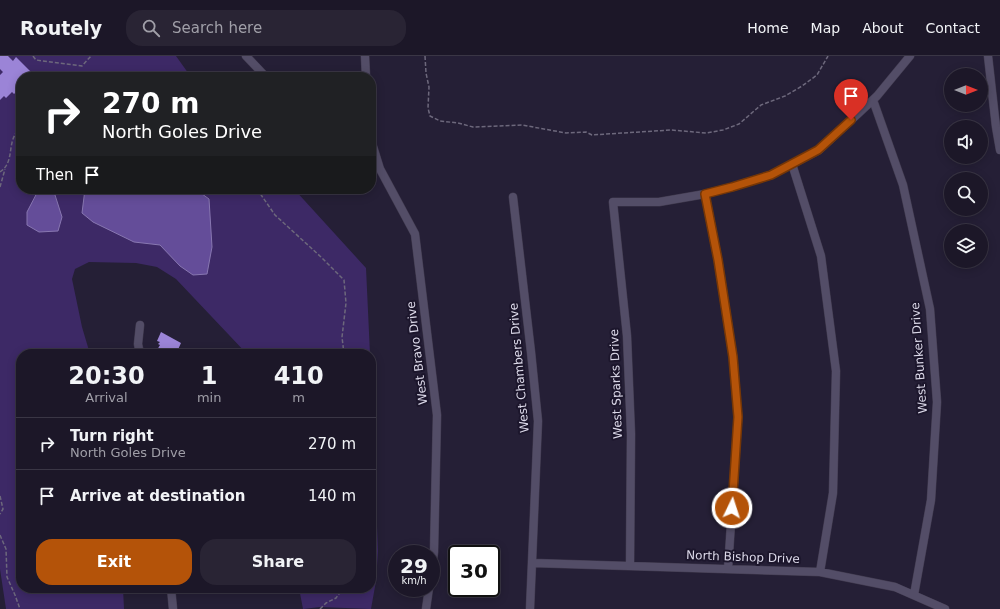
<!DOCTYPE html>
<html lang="en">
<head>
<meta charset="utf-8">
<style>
  body { margin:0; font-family:"DejaVu Sans",sans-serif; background:#292434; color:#f1f3f6; height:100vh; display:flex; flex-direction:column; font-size:15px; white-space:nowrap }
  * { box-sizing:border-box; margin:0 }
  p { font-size:13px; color:#a09fa8 }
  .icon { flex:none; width:22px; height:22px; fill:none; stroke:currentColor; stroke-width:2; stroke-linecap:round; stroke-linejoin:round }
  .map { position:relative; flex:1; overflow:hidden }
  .sheet { position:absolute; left:16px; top:293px; width:360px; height:244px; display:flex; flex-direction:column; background:#1c1728; border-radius:16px; box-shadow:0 2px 10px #0003,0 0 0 1px #3a3645 }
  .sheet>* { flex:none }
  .guide { position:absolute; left:16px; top:16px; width:360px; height:122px; border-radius:16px; box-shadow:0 2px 10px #0003,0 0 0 1px #3a3645; background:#202124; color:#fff; overflow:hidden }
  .needle { width:26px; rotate:90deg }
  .fabs { position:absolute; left:944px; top:12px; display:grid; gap:8px }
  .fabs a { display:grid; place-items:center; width:44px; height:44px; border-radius:50%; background:#1c1728; box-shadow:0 2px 10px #0003,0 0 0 1px #3a3645; font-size:20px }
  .speed { position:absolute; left:388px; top:489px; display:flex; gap:8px; font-size:20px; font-weight:700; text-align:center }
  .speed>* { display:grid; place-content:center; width:52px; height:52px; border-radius:50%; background:#1c1728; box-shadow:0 2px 10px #0003,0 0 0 1px #3a3645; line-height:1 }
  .speed small { font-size:10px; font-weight:400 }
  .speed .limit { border:2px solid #111; border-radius:6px; background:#fff; color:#111 }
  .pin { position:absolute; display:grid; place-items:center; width:34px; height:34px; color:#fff; margin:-41px -17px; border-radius:50% 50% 50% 0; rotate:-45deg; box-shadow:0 0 4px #0007 }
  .pin .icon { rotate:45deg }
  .me { position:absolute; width:44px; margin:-22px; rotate:4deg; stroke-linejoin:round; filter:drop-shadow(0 0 3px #0008) }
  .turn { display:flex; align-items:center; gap:14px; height:84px; padding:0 20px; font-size:18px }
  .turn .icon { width:52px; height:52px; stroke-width:2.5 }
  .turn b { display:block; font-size:28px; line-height:34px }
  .then { display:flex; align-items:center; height:38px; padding:0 20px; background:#0003; gap:8px; font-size:15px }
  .eta { display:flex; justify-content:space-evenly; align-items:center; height:68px; text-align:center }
  .eta b { font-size:24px; font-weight:600; line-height:28px }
  .cta { display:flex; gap:8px; margin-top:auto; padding:8px 20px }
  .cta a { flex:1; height:46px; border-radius:16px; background:#b45309; color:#fff; font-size:16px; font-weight:600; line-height:46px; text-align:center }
  .cta a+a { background:#292434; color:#f1f3f6 }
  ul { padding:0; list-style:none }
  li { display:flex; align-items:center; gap:12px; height:52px; padding:0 20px; border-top:1px solid #3a3645 }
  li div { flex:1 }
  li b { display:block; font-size:15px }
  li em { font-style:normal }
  header { display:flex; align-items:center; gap:24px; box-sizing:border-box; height:56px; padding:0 20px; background:#1c1728; border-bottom:1px solid #3a3645 }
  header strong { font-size:19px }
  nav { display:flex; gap:22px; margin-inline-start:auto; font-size:14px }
  .search { width:280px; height:36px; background:#292434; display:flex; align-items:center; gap:10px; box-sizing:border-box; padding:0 14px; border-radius:16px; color:#a09fa8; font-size:15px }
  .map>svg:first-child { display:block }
  .green { fill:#3d2966 }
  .water { fill:#644d99; stroke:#8877b1 }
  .building { fill:#9b84d7 }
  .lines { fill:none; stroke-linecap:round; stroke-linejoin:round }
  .street-casing { stroke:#403a4e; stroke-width:9 }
  .path { stroke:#6d687c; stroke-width:1.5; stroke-dasharray:4 2; stroke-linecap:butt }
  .street { stroke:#534d67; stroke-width:8 }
  .route-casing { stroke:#753606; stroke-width:10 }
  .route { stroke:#b45309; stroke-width:7 }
  .labels { text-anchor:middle; stroke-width:4; stroke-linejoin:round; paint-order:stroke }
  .street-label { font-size:12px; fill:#dcd9e9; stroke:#1c162c }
</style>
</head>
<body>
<header>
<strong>Routely</strong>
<div class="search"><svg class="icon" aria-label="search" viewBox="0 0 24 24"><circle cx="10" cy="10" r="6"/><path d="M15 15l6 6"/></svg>Search here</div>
<nav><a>Home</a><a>Map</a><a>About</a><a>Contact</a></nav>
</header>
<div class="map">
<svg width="1000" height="553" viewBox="0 0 1000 553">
  <rect width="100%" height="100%" fill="#251f36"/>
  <!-- green -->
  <path class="green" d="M0 0H176L191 21H21V133H294L366 212 370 298H247L176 223 157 211 136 207 89 206 75 213 72 223 82 271 90 298H21V532H123L124 553H6L0 513Z
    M371 321 378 495 376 525 371 553 320 551 303 553 299 532H371Z"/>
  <!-- water -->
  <path class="water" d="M39 133H50L55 139 62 161 58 175 39 176 27 169V156Z
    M85 133H164L198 135 209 143 212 191 207 218 193 219 180 210 160 189 134 186 93 166 82 157Z"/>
  <!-- building -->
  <path class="building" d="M0 0H8L13 5 16 1 36 21H21V31L14 38 12 36 6 42 4 40 0 44V19L3 16 0 13Z
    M161 276 181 287 176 298H164L157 294 160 289 158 288 160 286 157 285Z"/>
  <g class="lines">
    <!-- street casing -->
    <g class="street-casing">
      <path id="street" d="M246 0 266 21
        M365 0 366 21
        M988 0 996 71 1000 94
        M873 44 903 129 930 253 937 346 931 444 914 539
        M371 84 380 113 415 178 437 359 434 496 431 518
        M792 108 821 200 836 315 833 437 820 516
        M705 138 718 204 733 301 738 361 728 513
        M513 141 531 296 538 365 530 553
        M140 269 138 288 140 298
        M533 507 820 516 895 531 945 553
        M630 510 631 378 627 280 613 146H659L705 138 732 131 771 119 819 94 877 40 910 0
        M171 532 173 553
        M426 553 429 532"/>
    </g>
    <!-- path -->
    <path class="path" d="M33 0 36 4 82 10 91 0
      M425 0 426 17 429 31 428 52 430 60 440 65 458 67 473 71 522 69 566 77 586 76 592 79 671 74 706 77 723 74 739 68 761 49 785 40 802 30 817 19 828 0
      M120 21 125 20 127 21
      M0 116C12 108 9 95 13 83 15 78 18 73 21 68
      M0 131 5 113
      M257 133 275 159 321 201 344 224 346 247 342 281 344 298
      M0 440 3 453 0 458
      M0 479 6 493 7 521 15 539 20 553
      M320 553 326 547 336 542 343 532"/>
    <!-- street -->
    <use href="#street" class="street"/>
  </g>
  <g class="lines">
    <!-- route casing -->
    <g class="route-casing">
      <path id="route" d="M732 452 738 361 733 301 718 204 705 138 732 131 771 119 818 94 851 64"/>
    </g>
    <!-- route -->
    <use href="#route" class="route"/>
  </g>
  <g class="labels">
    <!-- street labels -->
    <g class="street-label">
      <text transform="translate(417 297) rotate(-97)" y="4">West Bravo Drive</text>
      <text transform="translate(919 302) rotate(-94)" y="4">West Bunker Drive</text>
      <text transform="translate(519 312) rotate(-95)" y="4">West Chambers Drive</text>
      <text transform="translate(616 328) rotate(-92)" y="4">West Sparks Drive</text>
      <text transform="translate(743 501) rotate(2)" y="4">North Bishop Drive</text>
    </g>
  </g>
</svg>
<div class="fabs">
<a><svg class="needle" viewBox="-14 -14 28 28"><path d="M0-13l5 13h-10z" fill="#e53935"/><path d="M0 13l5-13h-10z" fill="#a09fa8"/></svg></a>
<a><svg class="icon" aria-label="sound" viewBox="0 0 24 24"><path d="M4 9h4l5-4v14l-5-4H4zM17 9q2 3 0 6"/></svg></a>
<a><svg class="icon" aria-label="search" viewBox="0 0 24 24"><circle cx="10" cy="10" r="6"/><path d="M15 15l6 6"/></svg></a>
<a><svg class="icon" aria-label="layers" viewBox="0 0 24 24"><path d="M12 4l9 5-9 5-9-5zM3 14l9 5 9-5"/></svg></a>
</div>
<div class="speed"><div>29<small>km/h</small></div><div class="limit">30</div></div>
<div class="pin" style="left:851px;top:64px;background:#d93025"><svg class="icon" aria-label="arrive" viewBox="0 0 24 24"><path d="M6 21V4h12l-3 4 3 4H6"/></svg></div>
<svg class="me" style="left:732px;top:452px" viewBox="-20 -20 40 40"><circle r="17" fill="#b45309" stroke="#fff" stroke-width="3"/><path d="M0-11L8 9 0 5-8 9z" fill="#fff"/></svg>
<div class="guide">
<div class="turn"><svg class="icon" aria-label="right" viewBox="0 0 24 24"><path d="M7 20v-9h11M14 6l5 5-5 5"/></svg><div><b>270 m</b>North Goles Drive</div></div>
<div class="then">Then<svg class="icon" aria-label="arrive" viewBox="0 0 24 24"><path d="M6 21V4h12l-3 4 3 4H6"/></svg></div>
</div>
<section class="sheet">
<div class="eta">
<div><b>20:30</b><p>Arrival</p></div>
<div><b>1</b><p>min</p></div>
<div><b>410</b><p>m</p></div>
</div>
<ul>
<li><svg class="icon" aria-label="right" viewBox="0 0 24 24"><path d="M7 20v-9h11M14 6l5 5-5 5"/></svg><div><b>Turn right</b><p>North Goles Drive</p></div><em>270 m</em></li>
<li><svg class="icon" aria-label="arrive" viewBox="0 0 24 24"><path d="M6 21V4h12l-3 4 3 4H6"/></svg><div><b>Arrive at destination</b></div><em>140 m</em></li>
</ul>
<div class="cta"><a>Exit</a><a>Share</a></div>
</section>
</div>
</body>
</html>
